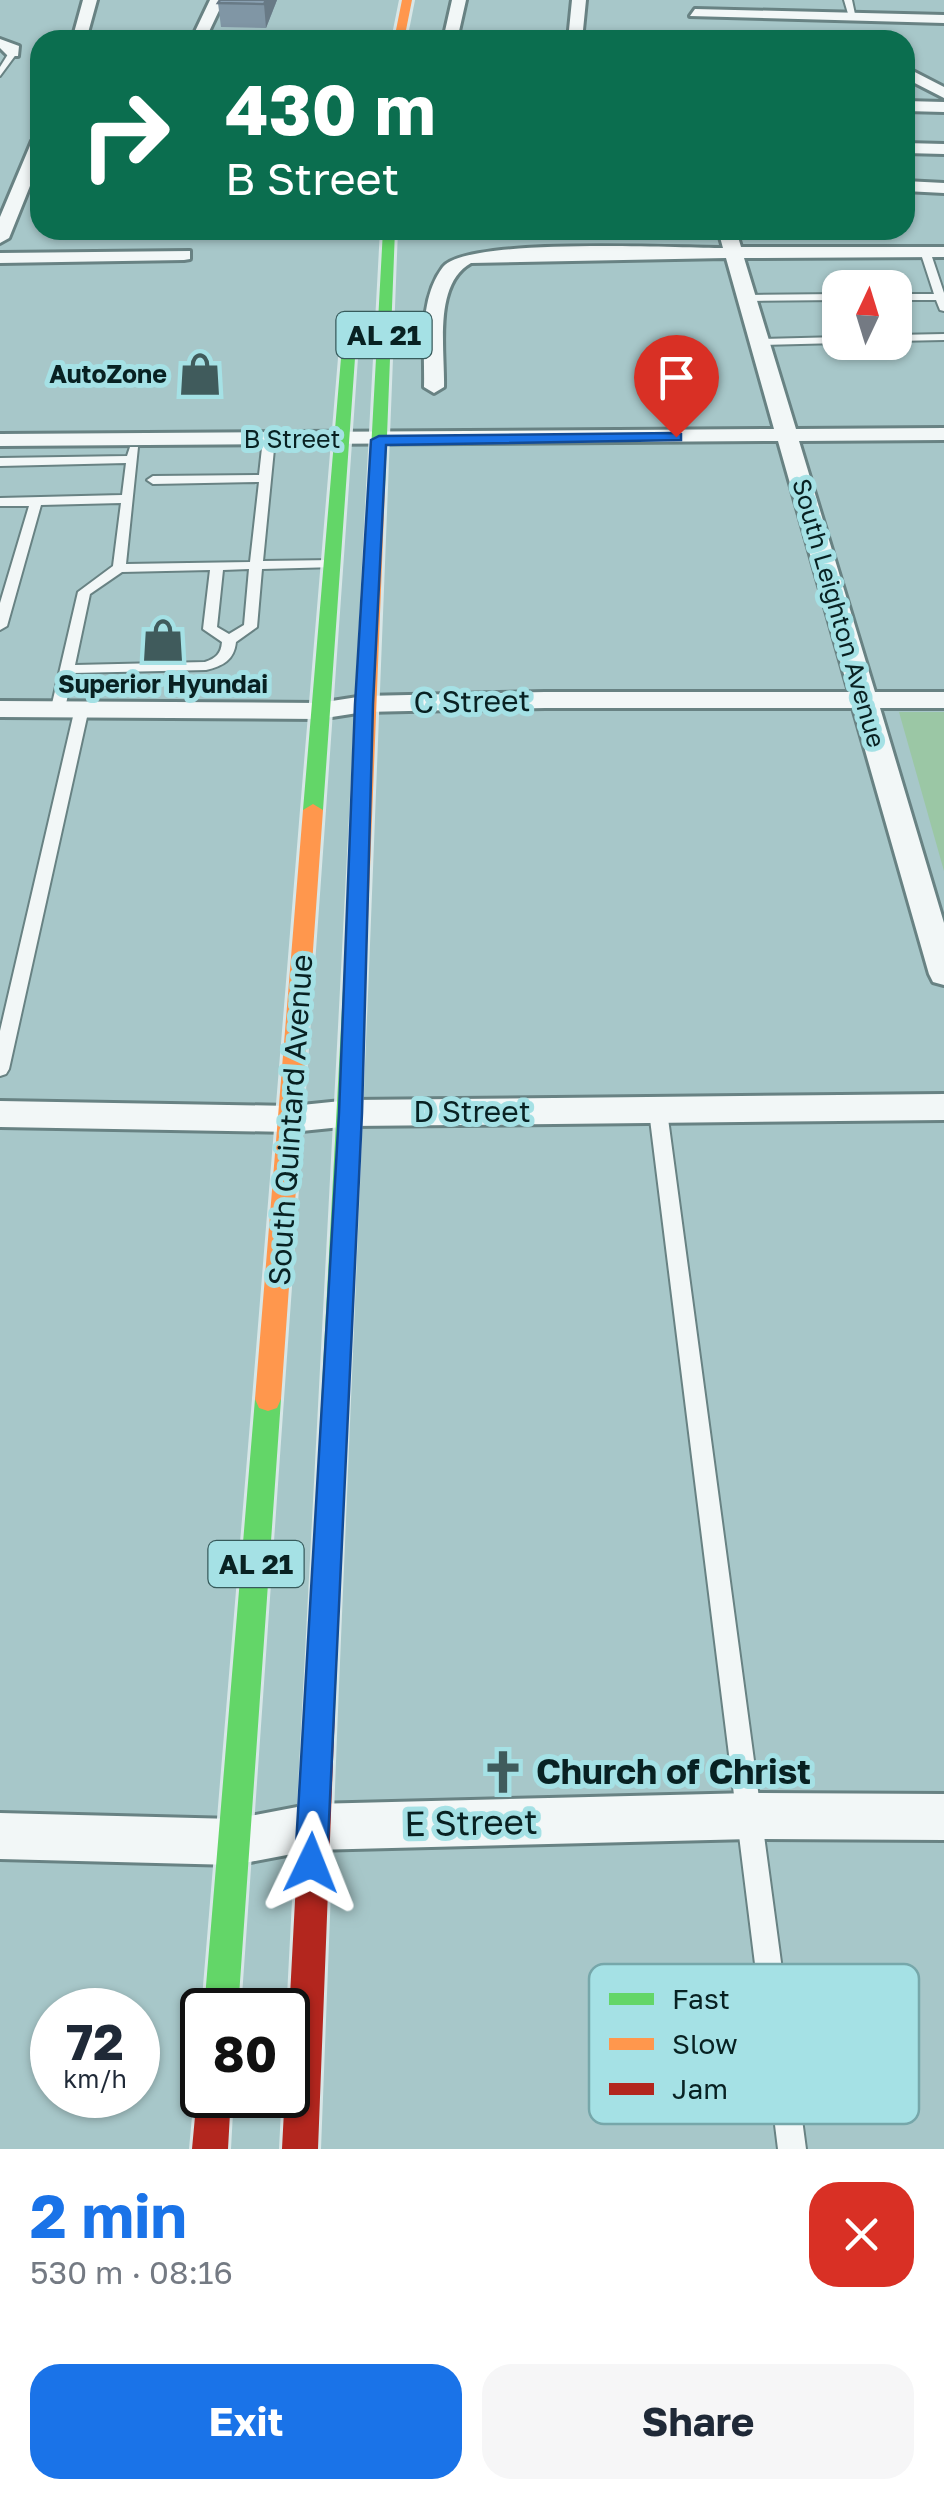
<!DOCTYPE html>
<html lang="en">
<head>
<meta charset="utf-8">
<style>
  body { margin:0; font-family:"Golos Text",sans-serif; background:#f6f6f7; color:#1f2937; height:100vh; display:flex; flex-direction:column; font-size:38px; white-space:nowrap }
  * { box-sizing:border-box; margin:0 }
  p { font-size:32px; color:#747a83 }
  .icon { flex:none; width:55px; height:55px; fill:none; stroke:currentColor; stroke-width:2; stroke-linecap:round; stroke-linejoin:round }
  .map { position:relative; height:2149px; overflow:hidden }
  .side { display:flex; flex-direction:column; background:#fff; flex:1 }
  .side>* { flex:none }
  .banner { position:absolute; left:30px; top:30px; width:885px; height:210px; border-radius:30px; box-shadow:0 2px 8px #0004; background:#0b6e4f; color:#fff; overflow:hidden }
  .needle { width:65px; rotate:4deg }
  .fabs { position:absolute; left:822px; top:270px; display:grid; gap:20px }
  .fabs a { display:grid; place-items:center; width:90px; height:90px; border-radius:20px; background:#fff; box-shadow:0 2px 8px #0004; font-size:50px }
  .speed { position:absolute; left:30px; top:1988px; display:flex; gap:20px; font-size:50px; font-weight:700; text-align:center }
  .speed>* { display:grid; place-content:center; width:130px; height:130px; border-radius:50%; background:#fff; box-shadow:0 2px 8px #0004; line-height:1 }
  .speed small { font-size:25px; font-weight:400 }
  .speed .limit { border:5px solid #111; border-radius:15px; background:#fff; color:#111 }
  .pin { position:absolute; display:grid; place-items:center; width:85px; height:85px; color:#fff; margin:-102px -42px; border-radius:50% 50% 50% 0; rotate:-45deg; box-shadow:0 0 10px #0007 }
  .pin .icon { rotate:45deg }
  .me { position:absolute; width:110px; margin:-55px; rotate:2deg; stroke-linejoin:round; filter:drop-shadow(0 0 8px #0008) }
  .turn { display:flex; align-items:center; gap:35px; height:210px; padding:0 30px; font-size:45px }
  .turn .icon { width:130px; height:130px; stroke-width:2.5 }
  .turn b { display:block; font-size:70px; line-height:85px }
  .round { display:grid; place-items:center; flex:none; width:105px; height:105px; border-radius:30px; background:#f6f6f7 }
  .summary { display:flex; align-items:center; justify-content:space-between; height:170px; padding:0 30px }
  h1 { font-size:60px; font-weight:700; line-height:75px; color:#1a73e8 }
  .action { display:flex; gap:20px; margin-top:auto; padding:20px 30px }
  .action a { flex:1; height:115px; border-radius:30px; background:#1a73e8; color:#fff; font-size:40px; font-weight:700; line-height:115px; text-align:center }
  .action a+a { background:#f6f6f7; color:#1f2937 }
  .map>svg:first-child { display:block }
  .green { fill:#9bc7a5 }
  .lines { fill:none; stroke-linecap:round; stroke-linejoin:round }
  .lane-casing { stroke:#688283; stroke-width:4 }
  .street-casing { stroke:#688283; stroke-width:6 }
  .fast-casing { stroke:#d7e6e7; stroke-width:6 }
  .slow-casing { stroke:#d7e6e7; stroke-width:6 }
  .jam-casing { stroke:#d7e6e7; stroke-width:6 }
  .lane { fill:#f2f7f7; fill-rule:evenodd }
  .street { fill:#f2f7f7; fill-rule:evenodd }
  .fast { fill:#63d668; fill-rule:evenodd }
  .slow { fill:#ff974d; fill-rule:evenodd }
  .jam { fill:#b3261e; fill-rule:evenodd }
  .wall { fill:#8096a5 }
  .shaded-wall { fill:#687a86 }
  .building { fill:#95aec0; stroke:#687a86; stroke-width:2.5 }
  .route { fill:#1a73e8; stroke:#114b97; stroke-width:2.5 }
  .labels { text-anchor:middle; stroke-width:10; stroke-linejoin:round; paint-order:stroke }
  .far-poi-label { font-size:25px; font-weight:bold; fill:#082122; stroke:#a5e1e5; text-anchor:end }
  .far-street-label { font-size:25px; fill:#082122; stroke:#a5e1e5 }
  .shield { fill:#a5e1e5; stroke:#375b5c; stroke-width:2.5 }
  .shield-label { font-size:28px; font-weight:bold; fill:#082122 }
  .street-label { font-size:30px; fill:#082122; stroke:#a5e1e5 }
  .near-poi-label { font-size:35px; font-weight:bold; fill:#082122; stroke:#a5e1e5; text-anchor:start }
  .near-street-label { font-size:35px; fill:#082122; stroke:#a5e1e5 }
  .key { fill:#a5e1e5; stroke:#76a7aa; stroke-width:2.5 }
  .key-label { font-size:28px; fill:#082122 }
</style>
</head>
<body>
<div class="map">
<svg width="944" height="2149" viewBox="0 0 944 2149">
  <rect width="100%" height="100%" fill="#a7c7c9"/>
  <!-- green -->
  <path class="green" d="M899 712H944V871Z"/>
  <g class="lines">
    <!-- lane casing -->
    <g class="lane-casing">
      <path id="lane" d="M844 0H852L856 19 849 17Z
        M10 51 17 53 0 76V67Z
        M925 248 930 251 944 293V311L940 310 936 300H895V294H934L920 251Z
        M840 294V300L750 301 745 298 750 295Z
        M944 334V340L895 341V335Z
        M840 337V342H843L840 343 761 345 756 342 761 339Z
        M269 436 275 439 263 561 333 560 339 564 337 567 262 569 257 627 236 642C234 660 223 666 206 670L73 673 65 708 58 712 53 711 51 708 78 592 113 566 121 503 41 505 7 626 0 630V603L29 506H0V498L122 495 126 463 0 466V458L127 456 130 447H138L126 564 250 562 259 482 153 484 147 480 153 476 259 475 263 439ZM249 569 244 625 229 634 217 627 223 570ZM210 570 203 629 222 642C221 654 216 658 205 662L75 665 90 594 122 572Z
        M82 704 89 708 9 1069 6 1074 0 1076V1031L75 708Z
        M658 1104 664 1106 667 1111 806 2149H778L649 1111 652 1106Z"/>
    </g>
    <!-- street casing -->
    <g class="street-casing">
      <path id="street" d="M83 0H97L86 40H72Z
        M210 0H224L205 40H191Z
        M452 0H466L457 40H443Z
        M572 0H586L582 40H568Z
        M695 9 944 15V23L690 16Z
        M0 39 19 46 18 56H8L0 48Z
        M905 67 944 87V98L905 78Z
        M905 101 944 102V112L905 111Z
        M40 136V161L9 238 0 243V217L32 141Z
        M905 143 944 144V154L905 153Z
        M905 181 944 183V193L905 191Z
        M718 230H736L741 247H944V257L744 258 796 429 944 428V440L799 441 875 692H944V708H880L944 923V985L933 982 929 974 853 708H545L364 712 319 719 0 717V701L319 703 364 696 545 692H849L778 441 0 446V434L774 429 726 258 471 263C433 284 445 350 444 387L434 393 424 387C425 349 418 300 443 267 466 237 677 248 723 248Z
        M190 251V259L184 260 0 263V253Z
        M944 1094V1120L351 1126 292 1132 0 1127V1101L292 1106 351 1100Z
        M751 1793 944 1794V1840L751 1839 313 1850 234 1865 0 1859V1813L234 1819 313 1804Z"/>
    </g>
    <!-- fast casing -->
    <g class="fast-casing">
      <path id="fast" d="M383 230H395L385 487 377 492 369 487Z
        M348 354 355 358 323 810 313 816 303 810 341 358Z
        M355 962 366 970 335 1710 331 1721 320 1725 309 1721 305 1710 344 970Z
        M268 1387 277 1390 281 1399 238 2010H204L255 1399 259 1390Z"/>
    </g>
    <!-- slow casing -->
    <g class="slow-casing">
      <path id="slow" d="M402 0H412L404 40H394Z
        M377 482 385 487 366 970 355 978 344 970 369 487Z
        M313 804 323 810 281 1399 277 1408 268 1411 259 1408 255 1399 303 810Z"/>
    </g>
    <!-- jam casing -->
    <g class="jam-casing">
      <path id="jam" d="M320 1695 331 1699 335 1710 318 2149H282L305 1710 309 1699Z
        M202 2082V2095H231L228 2149H192L197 2095Z"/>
    </g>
    <!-- lane -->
    <use href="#lane" class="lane"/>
    <!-- street -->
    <use href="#street" class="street"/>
    <!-- fast -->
    <use href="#fast" class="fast"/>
    <!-- slow -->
    <use href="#slow" class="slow"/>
    <!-- jam -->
    <use href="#jam" class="jam"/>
  </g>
  <!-- wall -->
  <path class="wall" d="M220 0H277L266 28 221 27 218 3Z"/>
  <!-- shaded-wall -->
  <path class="shaded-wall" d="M266 0H277L266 28 264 4Z"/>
  <!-- building -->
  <path class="building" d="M220 0H266L264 4 218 3Z"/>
  <!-- route -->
  <path class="route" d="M676 433 681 434V440L386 445 373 704 362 1113 327 1863 323 1874 311 1879 300 1874 295 1863 339 1113 355 704 371 440 379 436Z"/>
  <!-- icons -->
  <defs>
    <g id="shop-bare" transform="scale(3.45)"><path d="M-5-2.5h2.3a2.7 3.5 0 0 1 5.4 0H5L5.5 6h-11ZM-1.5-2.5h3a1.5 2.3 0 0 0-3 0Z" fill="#405b5c" stroke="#a5e1e5" stroke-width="2.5" paint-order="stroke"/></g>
    <g id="church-bare" transform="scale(3.45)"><path d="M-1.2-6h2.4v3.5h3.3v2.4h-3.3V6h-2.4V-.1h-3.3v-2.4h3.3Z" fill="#405b5c" stroke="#a5e1e5" stroke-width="2.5" paint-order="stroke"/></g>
  </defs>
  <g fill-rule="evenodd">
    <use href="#shop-bare" x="200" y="374"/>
    <use href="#shop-bare" x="163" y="640"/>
    <use href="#church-bare" x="503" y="1772"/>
  </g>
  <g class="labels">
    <!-- far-poi labels -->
    <g class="far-poi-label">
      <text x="167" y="383">AutoZone</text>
      <text x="163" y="693" text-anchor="middle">Superior Hyundai</text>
    </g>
    <!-- far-street labels -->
    <g class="far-street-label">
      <text x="292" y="448">B Street</text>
      <text transform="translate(839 613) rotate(74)" y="9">South Leighton Avenue</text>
    </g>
    <!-- shield labels -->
    <g class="shield">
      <rect x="336.5" y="312" width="95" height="46" rx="8"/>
      <rect x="208.5" y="1541" width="95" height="46" rx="8"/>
    </g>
    <g class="shield-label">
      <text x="384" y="345">AL 21</text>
      <text x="256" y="1574">AL 21</text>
    </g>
    <!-- street labels -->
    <g class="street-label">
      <text transform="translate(472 702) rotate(-1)" y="10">C Street</text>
      <text x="472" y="1122">D Street</text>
      <text transform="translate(291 1120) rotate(-86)" y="10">South Quintard Avenue</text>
    </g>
    <!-- near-poi labels -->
    <g class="near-poi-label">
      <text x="536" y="1784">Church of Christ</text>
    </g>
    <!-- near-street labels -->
    <g class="near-street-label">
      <text transform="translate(471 1823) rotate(-1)" y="12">E Street</text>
    </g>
  </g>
  <!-- legend -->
  <rect x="589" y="1964" width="330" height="160" rx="15" class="key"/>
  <rect x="609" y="1993" width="45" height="12" fill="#63d668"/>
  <rect x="609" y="2038" width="45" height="12" fill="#ff974d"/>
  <rect x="609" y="2083" width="45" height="12" fill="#b3261e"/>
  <g class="key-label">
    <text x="672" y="2009">Fast</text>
    <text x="672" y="2054">Slow</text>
    <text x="672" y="2099">Jam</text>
  </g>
</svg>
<div class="fabs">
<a><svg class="needle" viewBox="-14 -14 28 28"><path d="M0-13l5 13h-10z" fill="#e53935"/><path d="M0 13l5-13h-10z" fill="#747a83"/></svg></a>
</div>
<div class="speed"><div>72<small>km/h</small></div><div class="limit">80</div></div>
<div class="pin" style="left:676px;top:437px;background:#d93025"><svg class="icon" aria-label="arrive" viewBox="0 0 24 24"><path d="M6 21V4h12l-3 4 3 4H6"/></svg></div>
<svg class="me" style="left:311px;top:1863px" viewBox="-20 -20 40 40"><path d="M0-17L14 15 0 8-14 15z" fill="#1a73e8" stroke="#fff" stroke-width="4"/></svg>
<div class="banner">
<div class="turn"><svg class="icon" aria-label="right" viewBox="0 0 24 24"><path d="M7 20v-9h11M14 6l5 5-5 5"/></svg><div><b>430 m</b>B Street</div></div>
</div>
</div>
<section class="side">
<div class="summary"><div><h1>2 min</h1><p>530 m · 08:16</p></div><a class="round" style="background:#d93025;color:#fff"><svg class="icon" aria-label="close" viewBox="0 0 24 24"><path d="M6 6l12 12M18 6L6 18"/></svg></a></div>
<div class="action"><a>Exit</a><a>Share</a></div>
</section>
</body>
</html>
